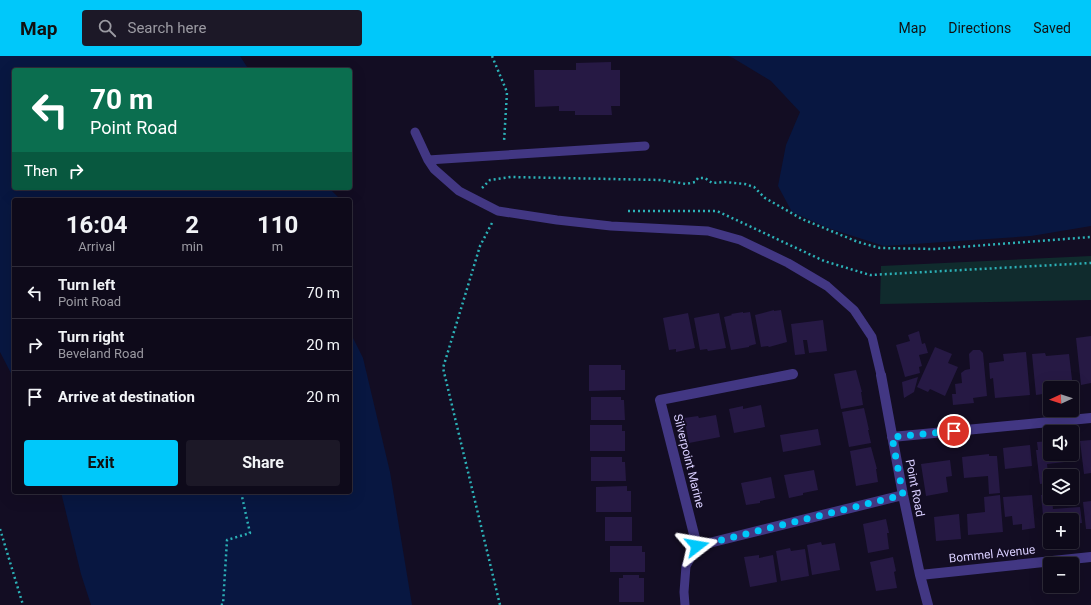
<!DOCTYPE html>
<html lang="en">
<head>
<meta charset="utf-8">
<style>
  body { margin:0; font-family:Roboto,sans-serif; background:#1c1827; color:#f1f3f6; height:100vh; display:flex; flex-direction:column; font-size:15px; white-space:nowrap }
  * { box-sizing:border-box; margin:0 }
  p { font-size:13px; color:#9b9aa2 }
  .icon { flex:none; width:22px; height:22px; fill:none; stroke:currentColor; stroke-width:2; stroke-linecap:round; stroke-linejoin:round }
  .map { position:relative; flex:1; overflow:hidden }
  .panel { position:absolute; left:12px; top:142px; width:340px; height:296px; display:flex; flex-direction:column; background:#0e0a1a; border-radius:4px; box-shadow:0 4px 16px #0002,0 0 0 1px #2e2b39 }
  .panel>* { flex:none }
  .top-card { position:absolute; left:12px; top:12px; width:340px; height:122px; border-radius:4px; box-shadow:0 4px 16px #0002,0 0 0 1px #2e2b39; background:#0b6e4f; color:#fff; overflow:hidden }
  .needle { width:26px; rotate:267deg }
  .fabs { position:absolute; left:1043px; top:325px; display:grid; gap:8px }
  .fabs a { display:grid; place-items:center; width:36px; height:36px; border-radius:4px; background:#0e0a1a; box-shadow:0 4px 16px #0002,0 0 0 1px #2e2b39; font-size:20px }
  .pin { position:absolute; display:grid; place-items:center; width:34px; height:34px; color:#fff; margin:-17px; border:2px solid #fff; border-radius:50%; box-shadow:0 1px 4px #0007 }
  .me { position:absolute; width:44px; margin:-22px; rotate:76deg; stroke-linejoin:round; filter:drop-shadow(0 0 3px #0008) }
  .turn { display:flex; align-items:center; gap:14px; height:84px; padding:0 12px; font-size:18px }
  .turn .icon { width:52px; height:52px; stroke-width:2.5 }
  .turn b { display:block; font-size:28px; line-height:34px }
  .then { display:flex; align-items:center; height:38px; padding:0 12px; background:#0003; gap:8px; font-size:15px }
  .eta { display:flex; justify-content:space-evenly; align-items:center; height:68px; text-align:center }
  .eta b { font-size:24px; font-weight:700; line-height:28px }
  .button { display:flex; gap:8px; margin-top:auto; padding:8px 12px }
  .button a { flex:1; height:46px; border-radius:4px; background:#00c8fa; color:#111; font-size:16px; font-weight:700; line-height:46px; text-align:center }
  .button a+a { background:#1c1827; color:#f1f3f6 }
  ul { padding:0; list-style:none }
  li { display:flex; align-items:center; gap:12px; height:52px; padding:0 12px; border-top:1px solid #2e2b39 }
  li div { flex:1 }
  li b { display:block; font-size:15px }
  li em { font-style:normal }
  header { display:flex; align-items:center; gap:24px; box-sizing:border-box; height:56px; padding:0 20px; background:#00c8fa; color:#111 }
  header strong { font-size:19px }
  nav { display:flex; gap:22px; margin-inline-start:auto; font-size:14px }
  .search { width:280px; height:36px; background:#1c1827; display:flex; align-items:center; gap:10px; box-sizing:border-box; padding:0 14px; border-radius:4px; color:#9b9aa2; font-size:15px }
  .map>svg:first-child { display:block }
  .green { fill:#102b2d }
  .water { fill:#081741 }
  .building { fill:#261944 }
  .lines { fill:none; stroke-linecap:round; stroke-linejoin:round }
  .path { stroke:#2cb1b7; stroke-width:2.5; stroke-dasharray:2 3; stroke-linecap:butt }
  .service { stroke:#423783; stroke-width:9 }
  .minor { stroke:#423783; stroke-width:10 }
  .route { stroke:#00c8fa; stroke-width:7; stroke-dasharray:0 12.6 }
  .labels { text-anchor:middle; stroke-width:3.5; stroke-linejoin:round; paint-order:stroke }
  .street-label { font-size:12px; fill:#d9cfff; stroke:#130d23 }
</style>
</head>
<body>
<header>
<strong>Map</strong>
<div class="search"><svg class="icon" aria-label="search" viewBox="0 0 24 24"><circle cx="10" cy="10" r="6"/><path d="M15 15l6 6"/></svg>Search here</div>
<nav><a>Map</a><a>Directions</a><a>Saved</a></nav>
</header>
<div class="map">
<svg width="1091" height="549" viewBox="0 0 1091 549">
  <rect width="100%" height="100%" fill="#130d23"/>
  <!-- green -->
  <path class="green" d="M1091 200V244L880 248 881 210Z"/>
  <!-- water -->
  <path class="water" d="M0 0H240L249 14H14V132H329L341 144H14V323L0 296Z
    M728 0H1091V170L1031 180 884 190 828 172 792 156 778 130 786 89 800 56 771 25 733 2Z
    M350 276 363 302 390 416 412 549H91L81 518 61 436H350Z"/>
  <!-- building -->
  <path class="building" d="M611 6V14H620V50H611L612 59H575V55H559V50L535 51 534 14H576V7Z
    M774 254V255L781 254 787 286 769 291 768 290 761 291 755 259Z
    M743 256V257L750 256 756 288 749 290V291L731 294 724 261 732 259 731 258Z
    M688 257 695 292 676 296V293L669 294 663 262Z
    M719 257 726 292 708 295 707 293 700 294 694 262Z
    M823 264 827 295 809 297 807 284H803L805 298 795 299 791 268Z
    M919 275 922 288 925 287 928 297 919 299 922 310 919 311 920 317 905 321 896 289 910 285 908 279Z
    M1091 280V327L1081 329 1076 282Z
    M935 291 952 298 948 307 958 311 945 340 930 333 928 336 917 331Z
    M973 294H980L983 297 987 340 973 342 974 347 953 349 952 338H956L955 328 962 327 961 317 965 314 970 313 969 298Z
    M1026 296 1030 339 995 342 993 322 990 323 989 307 1004 305 1003 298Z
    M1045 297 1046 300 1069 298 1073 332H1050V337L1036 339 1032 298Z
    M589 309H621V314H625V334L589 335Z
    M856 314 862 336H861L863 349 841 353 834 318Z
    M918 321 914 336 904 342 902 326Z
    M591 341H621V344H624L625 364H591Z
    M761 349 765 371 734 377 729 353 743 350V353Z
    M864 352 869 374H868L871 387 849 391 842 356Z
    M716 359 720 381 689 387 684 362 698 360 699 362Z
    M590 369H622V375H625V395H590Z
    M818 373 821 389 783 396 780 379Z
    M1091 384V417L1084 418 1080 385Z
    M1050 385V398H1072V391H1073L1074 405 1047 408 1049 427 1040 428 1036 394H1038L1037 386Z
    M1030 389 1032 410 1005 413 1003 392Z
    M871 391 877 413H876L878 426 856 430 850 395Z
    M989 398V400H997L1000 437 989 438 988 420 964 422 962 401Z
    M591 401H622V406H625L626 425H591Z
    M950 404 952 420 946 421 948 436 926 440 921 408Z
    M814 414 818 434 803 437V439L789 442 784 419Z
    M771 421 775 442 760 445V447L746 449 741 427Z
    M627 430V435H631V456H596V431Z
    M1050 438V442H1052L1053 453 1080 451 1082 467 1074 468 1075 477H1072V464H1050V479H1045L1041 439Z
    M1000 439 1003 476 968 479 967 458 985 456 984 441Z
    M1032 439 1035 472 1022 474V468L1013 469 1012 460 1005 461 1003 441Z
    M1091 445V473H1086L1083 446Z
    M959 458 961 483 936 485 934 461Z
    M605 461H632V485H605Z
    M886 463 889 477H887L889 493 868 497 863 468Z
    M821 486 822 489 835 487 840 514 812 519 807 489Z
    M610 490H642V496H645V516H610Z
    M790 492 791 495 805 493 809 520 781 525 776 495Z
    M759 499V502L773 499 777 526 750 531 744 501Z
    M893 501 896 515 894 516 897 532 876 535 870 506Z
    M623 519H639V522H644V546H619V522H623Z"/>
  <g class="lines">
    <!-- path -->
    <path class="path" d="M492 0 507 36 504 86
      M482 132 490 124 511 121 660 124 686 128 695 126 698 122H705L712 127 725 126 745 128 754 131 765 142 802 163 858 186 880 192 934 193 1091 181
      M628 155H717L824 205 870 219 1091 207
      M492 167 480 190 443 312 500 549
      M0 473 23 549
      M221 549 223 548 227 484 250 477 241 436"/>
    <!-- service -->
    <path class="service" d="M415 76 428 104 434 113 459 135 498 155 557 164 611 170 708 175 740 184 788 207 827 230 854 254 872 281 881 319
      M428 104 645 90
      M685 549 684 536 686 510 697 490"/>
    <!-- minor -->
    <path class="minor" d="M793 318 660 344 697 490 903 439
      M881 319 903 439 920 519 928 549
      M892 381 1091 362
      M920 519 1091 501"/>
  </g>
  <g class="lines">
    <!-- route -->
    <path class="route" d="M697 490 903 439 892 381 954 375"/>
  </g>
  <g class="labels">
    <!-- street labels -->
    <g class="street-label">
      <text transform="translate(689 405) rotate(76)" y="4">Silverpoint Marine</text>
      <text transform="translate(915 432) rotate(79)" y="4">Point Road</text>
      <text transform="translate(992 498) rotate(-6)" y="4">Bommel Avenue</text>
    </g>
  </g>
</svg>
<div class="fabs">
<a><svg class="needle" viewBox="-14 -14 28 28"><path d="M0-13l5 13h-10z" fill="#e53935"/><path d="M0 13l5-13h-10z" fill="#9b9aa2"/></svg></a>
<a><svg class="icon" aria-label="sound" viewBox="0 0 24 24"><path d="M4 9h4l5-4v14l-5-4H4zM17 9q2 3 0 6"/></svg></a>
<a><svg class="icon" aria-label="layers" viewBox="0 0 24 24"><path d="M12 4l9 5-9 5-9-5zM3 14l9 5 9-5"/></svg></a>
<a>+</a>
<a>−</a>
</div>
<div class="pin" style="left:954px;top:375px;background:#d93025"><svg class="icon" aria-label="arrive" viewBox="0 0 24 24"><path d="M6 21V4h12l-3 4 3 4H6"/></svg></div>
<svg class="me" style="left:697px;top:490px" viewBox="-20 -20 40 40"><path d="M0-17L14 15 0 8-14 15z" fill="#00c8fa" stroke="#fff" stroke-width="4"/></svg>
<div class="top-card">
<div class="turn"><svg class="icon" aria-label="left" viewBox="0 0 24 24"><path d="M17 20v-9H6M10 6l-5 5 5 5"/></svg><div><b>70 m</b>Point Road</div></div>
<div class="then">Then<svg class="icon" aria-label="right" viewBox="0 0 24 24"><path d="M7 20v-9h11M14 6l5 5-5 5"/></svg></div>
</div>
<section class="panel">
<div class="eta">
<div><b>16:04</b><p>Arrival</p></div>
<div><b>2</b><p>min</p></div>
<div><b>110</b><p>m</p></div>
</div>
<ul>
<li><svg class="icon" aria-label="left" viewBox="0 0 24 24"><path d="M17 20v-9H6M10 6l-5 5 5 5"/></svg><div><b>Turn left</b><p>Point Road</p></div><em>70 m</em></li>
<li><svg class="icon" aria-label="right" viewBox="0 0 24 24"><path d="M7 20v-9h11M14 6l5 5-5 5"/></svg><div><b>Turn right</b><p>Beveland Road</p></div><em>20 m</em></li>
<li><svg class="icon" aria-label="arrive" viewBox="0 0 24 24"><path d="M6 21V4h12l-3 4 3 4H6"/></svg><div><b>Arrive at destination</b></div><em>20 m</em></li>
</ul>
<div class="button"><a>Exit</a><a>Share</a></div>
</section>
</div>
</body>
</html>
